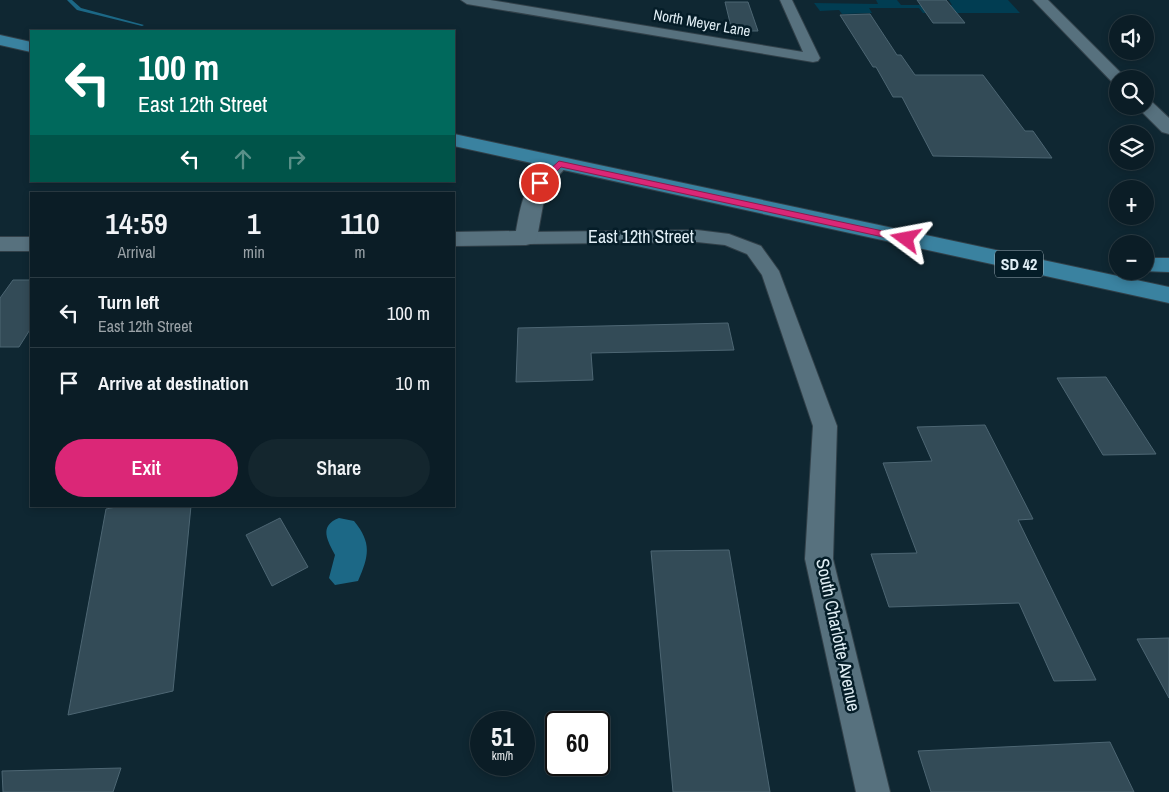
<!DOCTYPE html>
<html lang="en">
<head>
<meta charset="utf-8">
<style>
  body { margin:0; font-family:"Archivo Narrow",sans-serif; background:#14262e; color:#f1f3f6; height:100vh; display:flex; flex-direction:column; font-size:19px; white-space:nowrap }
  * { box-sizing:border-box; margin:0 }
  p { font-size:16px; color:#9aa2a7 }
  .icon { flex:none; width:28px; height:28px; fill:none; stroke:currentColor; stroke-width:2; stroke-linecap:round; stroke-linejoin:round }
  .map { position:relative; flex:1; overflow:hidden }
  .panel { position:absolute; left:30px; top:192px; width:425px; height:315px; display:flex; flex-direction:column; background:#0b1d26; border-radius:0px; box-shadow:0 2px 8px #0003,0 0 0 1px #2b3b43 }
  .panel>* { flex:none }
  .hud { position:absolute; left:30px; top:30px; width:425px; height:152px; border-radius:0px; box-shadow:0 2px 8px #0003,0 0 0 1px #2b3b43; background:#00695c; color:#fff; overflow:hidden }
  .buttons { position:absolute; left:1109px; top:15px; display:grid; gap:10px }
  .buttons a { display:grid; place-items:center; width:45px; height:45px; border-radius:50%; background:#0b1d26; box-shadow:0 2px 8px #0003,0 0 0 1px #2b3b43; font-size:25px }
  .speed { position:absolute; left:470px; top:711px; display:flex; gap:10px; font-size:25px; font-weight:700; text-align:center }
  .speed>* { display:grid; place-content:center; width:65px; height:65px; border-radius:50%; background:#0b1d26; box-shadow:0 2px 8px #0003,0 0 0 1px #2b3b43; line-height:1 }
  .speed small { font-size:12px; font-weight:400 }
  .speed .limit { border:2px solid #111; border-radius:8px; background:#fff; color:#111 }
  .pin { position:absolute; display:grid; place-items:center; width:42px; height:42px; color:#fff; margin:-21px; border:2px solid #fff; border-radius:50%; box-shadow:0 1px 5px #0007 }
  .me { position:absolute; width:55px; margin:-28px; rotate:283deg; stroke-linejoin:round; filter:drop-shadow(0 0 4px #0008) }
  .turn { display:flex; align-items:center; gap:18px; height:105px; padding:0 25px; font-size:22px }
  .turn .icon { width:65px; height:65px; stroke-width:2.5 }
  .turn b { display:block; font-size:35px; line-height:42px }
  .lanes { display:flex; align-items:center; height:48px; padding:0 25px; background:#0003; justify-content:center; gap:25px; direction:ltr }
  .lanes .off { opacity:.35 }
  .eta { display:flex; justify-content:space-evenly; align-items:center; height:85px; text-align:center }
  .eta b { font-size:30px; font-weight:600; line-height:35px }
  .cta { display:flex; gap:10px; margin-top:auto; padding:10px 25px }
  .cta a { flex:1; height:58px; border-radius:30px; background:#db2777; color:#fff; font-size:20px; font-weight:600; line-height:58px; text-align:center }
  .cta a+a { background:#14262e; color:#f1f3f6 }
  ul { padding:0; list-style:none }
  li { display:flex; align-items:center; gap:15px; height:70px; padding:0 25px; border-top:1px solid #2b3b43 }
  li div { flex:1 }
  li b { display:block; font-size:19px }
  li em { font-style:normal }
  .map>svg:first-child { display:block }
  .green { fill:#013d52 }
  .water { fill:#1c6886 }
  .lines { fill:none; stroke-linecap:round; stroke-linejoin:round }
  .stream { fill:#1c6886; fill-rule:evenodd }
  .building { fill:#334b57; stroke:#4d6673 }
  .minor-casing { stroke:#314049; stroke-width:2 }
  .tertiary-casing { stroke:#314049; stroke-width:2 }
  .secondary-casing { stroke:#314049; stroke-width:2 }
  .primary-casing { stroke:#314049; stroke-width:2 }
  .minor { fill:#57717e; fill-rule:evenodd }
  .tertiary { fill:#57717e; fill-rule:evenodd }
  .secondary { fill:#57717e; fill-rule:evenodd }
  .primary { fill:#3a82a0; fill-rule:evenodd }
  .route { fill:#db2777; stroke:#8e194d }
  .labels { text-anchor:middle; stroke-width:5; stroke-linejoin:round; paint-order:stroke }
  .far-street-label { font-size:15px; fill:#e0eef5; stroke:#051d28 }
  .shield { fill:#051d28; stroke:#9eafb8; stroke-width:1 }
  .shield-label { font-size:16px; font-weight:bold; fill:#e0eef5 }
  .street-label { font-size:18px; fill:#e0eef5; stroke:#051d28 }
</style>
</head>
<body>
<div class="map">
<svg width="1169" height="792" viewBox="0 0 1169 792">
  <rect width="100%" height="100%" fill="#0f2732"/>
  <!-- green -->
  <path class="green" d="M876 0H897L901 5H952L949 0H1008L1020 13H923L919 8H869L872 13 842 14 839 10 820 11 814 3 878 4Z"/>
  <!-- water -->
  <path class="water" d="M339 518 354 521C372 543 369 556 358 581L335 585 329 578 335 555C328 541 318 526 339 518Z"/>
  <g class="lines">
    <!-- stream -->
    <path class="stream" d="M67 0H72L81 8 144 25 142 26 77 10Z"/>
  </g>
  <!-- building -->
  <path class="building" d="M917 0H946L965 23H933Z
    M725 2H748L758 31H732Z
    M870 14 897 55H901L915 75H983L1025 131H1033L1052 158 933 156 902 97H893L876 67H873L840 15Z
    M13 280H31V328L19 347H0V298Z
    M728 323 734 350 591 353 593 380 516 382 518 328Z
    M1106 377 1156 454 1103 455 1057 378Z
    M985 425 1033 519 1018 520 1096 680 1054 681 1019 603 889 607 871 554 917 553 883 463 932 461 917 427Z
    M121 506H191L173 691 68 715 106 509Z
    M280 518 308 567 272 586 246 535Z
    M729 550 770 792H673L651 551Z
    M1169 638V698L1137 639Z
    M1110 742 1134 792H931L918 751Z
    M121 768 113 792H3L2 771Z"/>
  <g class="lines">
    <!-- minor casing -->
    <g class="minor-casing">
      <path id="minor" d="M461 0H490L803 52 780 0H792L820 58 818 61 813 62 467 4Z
        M697 230 729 234 761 246 779 271 837 426 833 559 890 792H856L805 559 813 426 762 275 747 254 725 245 697 242 526 244 519 242 516 238 519 234 526 232Z"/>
    </g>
    <!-- tertiary casing -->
    <g class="tertiary-casing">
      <path id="tertiary" d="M559 158 566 160 569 164 549 186 545 194 537 238 534 243 526 245 454 246V232L516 231C521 204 523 189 543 168 549 163 552 160 559 158Z
        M0 237H31V251H0Z"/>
    </g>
    <!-- secondary casing -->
    <g class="secondary-casing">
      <path id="secondary" d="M1033 0H1048L1127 79H1118V84L1113 83Z
        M1145 100 1151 101 1169 118V134L1162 132 1139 109 1137 106H1145Z"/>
    </g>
    <!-- primary casing -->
    <g class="primary-casing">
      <path id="primary" d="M0 35 31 42V52L0 45Z
        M454 134 1169 287V303L454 146Z
        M1145 258H1169V272L1142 271H1145Z"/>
    </g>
    <!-- minor -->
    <use href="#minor" class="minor"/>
    <!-- tertiary -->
    <use href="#tertiary" class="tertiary"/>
    <!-- secondary -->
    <use href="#secondary" class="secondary"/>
    <!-- primary -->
    <use href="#primary" class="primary"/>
  </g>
  <!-- route -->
  <path class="route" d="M559 161 906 236 910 239 906 242 561 167 544 184H537V181Z"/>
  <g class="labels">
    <!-- far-street labels -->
    <g class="far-street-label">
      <text transform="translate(702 23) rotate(10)" y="5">North Meyer Lane</text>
    </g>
    <!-- shield labels -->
    <rect class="shield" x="995" y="250.5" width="48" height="27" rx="4"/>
    <g class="shield-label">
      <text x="1019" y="270">SD 42</text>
    </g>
    <!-- street labels -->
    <g class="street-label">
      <text x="641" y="243">East 12th Street</text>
      <text transform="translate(838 635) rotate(78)" y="6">South Charlotte Avenue</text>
    </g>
  </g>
</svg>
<div class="buttons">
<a><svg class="icon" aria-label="sound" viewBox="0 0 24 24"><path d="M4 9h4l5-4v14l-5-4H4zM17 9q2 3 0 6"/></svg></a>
<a><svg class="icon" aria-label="search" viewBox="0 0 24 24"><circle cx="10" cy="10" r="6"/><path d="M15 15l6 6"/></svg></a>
<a><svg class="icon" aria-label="layers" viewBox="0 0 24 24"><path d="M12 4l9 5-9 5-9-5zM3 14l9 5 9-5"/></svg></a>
<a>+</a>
<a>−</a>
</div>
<div class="speed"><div>51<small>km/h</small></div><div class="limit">60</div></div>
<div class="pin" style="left:540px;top:183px;background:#d93025"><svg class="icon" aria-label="arrive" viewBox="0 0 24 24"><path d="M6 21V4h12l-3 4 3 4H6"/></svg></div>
<svg class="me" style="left:906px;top:239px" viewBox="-20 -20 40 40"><path d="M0-17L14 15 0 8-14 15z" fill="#db2777" stroke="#fff" stroke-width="4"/></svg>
<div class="hud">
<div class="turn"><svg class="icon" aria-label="left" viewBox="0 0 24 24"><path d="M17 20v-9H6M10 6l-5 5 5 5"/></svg><div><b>100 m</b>East 12th Street</div></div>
<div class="lanes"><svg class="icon" aria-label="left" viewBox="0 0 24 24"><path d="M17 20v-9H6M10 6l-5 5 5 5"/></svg><svg class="icon off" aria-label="ahead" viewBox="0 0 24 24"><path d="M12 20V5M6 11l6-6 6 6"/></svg><svg class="icon off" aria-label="right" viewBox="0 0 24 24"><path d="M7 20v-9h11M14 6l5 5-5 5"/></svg></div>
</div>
<section class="panel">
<div class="eta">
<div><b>14:59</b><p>Arrival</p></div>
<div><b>1</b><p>min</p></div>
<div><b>110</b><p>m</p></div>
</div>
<ul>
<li><svg class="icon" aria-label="left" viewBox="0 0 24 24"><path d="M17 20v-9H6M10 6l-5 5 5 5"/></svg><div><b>Turn left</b><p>East 12th Street</p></div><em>100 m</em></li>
<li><svg class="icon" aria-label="arrive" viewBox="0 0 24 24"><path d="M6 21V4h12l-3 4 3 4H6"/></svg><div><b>Arrive at destination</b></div><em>10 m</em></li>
</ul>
<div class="cta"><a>Exit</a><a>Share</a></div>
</section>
</div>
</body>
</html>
